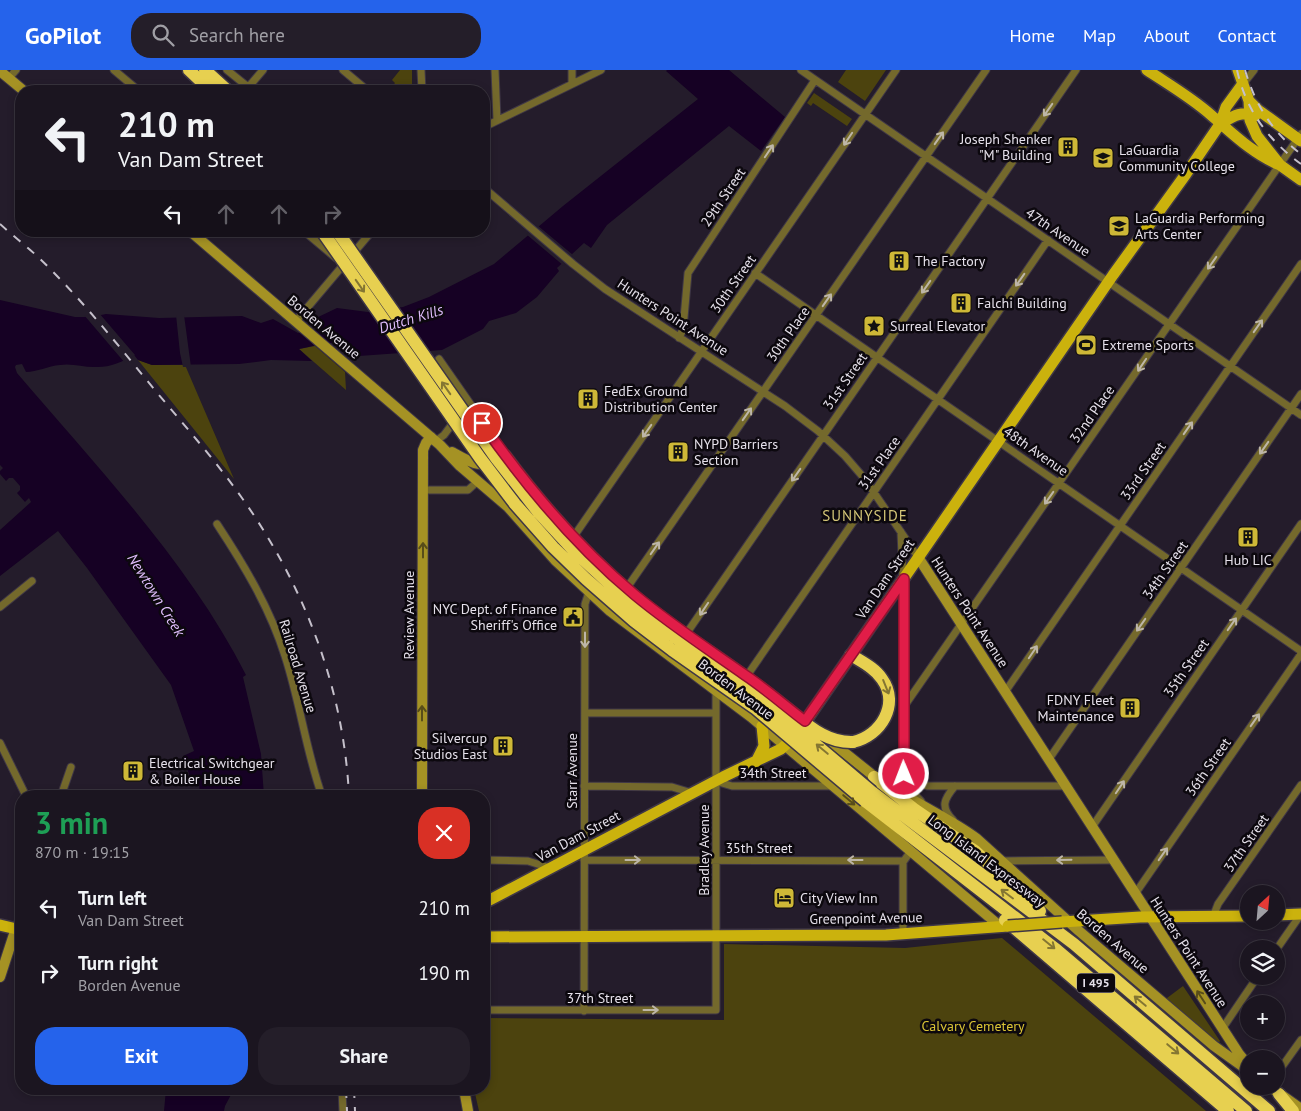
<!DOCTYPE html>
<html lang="en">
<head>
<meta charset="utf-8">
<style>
  body { margin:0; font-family:"PT Sans",sans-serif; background:#241e29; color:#f1f3f6; height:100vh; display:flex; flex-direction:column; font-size:19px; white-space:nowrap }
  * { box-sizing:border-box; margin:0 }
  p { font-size:16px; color:#a09fa5 }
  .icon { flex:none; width:28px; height:28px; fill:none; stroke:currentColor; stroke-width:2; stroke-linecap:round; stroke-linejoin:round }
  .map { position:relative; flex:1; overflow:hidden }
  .details { position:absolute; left:15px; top:720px; width:475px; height:305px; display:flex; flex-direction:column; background:#1b1520; border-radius:20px; box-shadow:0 2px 8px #0003,0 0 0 1px #39343e }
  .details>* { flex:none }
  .top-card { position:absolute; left:15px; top:15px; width:475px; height:152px; border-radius:20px; box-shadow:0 2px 8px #0003,0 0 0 1px #39343e; background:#1b1520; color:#f1f3f6; overflow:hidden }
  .needle { width:32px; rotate:26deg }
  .controls { position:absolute; left:1240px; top:815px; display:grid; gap:10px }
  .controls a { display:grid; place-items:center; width:45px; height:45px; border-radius:50%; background:#1b1520; box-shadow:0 2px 8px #0003,0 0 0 1px #39343e; font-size:25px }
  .pin { position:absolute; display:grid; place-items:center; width:42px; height:42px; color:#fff; margin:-21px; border:2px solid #fff; border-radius:50%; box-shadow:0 1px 5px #0007 }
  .me { position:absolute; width:55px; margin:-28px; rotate:359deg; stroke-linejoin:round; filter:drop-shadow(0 0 4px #0008) }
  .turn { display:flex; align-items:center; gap:18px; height:105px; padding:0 20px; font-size:22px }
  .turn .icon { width:65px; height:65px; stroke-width:2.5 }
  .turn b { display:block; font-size:35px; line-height:42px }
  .lanes { display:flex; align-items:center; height:48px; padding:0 20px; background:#0003; justify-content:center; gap:25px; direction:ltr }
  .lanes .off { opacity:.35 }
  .round { display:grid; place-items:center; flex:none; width:52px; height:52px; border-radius:20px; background:#241e29 }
  .overview { display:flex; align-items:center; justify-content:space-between; height:85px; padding:0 20px }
  h1 { font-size:30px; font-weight:700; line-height:38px; color:#1e9e55 }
  .button { display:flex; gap:10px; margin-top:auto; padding:10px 20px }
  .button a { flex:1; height:58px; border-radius:20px; background:#2563eb; color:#fff; font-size:20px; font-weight:700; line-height:58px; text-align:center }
  .button a+a { background:#241e29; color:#f1f3f6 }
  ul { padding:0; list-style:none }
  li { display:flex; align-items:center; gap:15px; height:65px; padding:0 20px }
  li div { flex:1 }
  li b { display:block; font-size:19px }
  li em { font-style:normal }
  header { display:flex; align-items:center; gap:30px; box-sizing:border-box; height:70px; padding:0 25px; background:#2563eb; color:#fff }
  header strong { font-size:24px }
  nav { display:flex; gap:28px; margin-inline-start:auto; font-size:18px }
  .search { width:350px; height:45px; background:#241e29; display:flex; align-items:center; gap:12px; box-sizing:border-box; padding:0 18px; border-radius:20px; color:#a09fa5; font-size:19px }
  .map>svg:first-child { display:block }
  .green { fill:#4c430e }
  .water { fill:#160124 }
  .pier { fill:#241c2b }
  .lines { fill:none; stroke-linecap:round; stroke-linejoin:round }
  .street-casing { stroke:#3f3746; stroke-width:9 }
  .secondary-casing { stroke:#3f3746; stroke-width:12 }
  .primary-casing { stroke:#3f3746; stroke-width:14 }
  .highway-casing { stroke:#3f3746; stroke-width:15 }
  .street { stroke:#74692c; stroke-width:7 }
  .secondary { stroke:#a59224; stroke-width:10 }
  .primary { stroke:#cbb20d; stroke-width:11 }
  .highway { stroke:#e7d050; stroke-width:12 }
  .rail { stroke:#c5c0cb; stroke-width:2; stroke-dasharray:9 9; stroke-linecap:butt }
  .primary-bridge-casing { stroke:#3f3746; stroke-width:14; stroke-linecap:butt }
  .highway-bridge-casing { stroke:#3f3746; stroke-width:15; stroke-linecap:butt }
  .primary-bridge { stroke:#cbb20d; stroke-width:11 }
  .highway-bridge { stroke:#e7d050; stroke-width:12 }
  .oneway { stroke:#bdb6a8 }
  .oneway2 { stroke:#847632 }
  .oneway3 { stroke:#584d19 }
  .route-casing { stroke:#92132f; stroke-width:12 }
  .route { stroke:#e11d48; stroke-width:9 }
  .labels { text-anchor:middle; stroke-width:5; stroke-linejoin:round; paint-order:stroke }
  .shield { fill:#0c080e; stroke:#a49fa8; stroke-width:1 }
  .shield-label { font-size:12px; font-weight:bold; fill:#e5e0ea }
  .poi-label { font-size:14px; fill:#e5e0ea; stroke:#0c080e; text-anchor:start }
  .street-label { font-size:14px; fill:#e5e0ea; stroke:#0c080e }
  .park-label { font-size:14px; fill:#dac335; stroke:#0c080e }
  .water-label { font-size:15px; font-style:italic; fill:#e0befd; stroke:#0c080e }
  .neighbourhood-label { font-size:15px; letter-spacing:1px; fill:#d4c678; stroke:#0c080e }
</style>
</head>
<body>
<header>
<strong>GoPilot</strong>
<div class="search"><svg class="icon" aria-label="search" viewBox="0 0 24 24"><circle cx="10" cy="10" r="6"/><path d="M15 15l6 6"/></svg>Search here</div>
<nav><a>Home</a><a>Map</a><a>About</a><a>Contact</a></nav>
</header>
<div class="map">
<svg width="1301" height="1041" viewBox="0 0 1301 1041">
  <rect width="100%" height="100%" fill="#241c2b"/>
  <!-- green -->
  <path class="green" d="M400 0H412V21H389L395 13 392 10Z
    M846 0H886L865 31 838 12Z
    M814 23 852 49 847 56 813 33 811 36 807 33Z
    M315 276 345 302 346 320 299 279Z
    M138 290 152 295H185L234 409Z
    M1002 868 1206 1041H479L474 1019H484V948L724 950V874L905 878Z
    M1183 916 1220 971 1218 974 1163 931Z"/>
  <!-- water -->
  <path class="water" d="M667 0H729L785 47 761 81 729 56 607 155 591 178 584 173 557 198 559 201 537 227 516 243 489 251 483 259 442 280 359 286C337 266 325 274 299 279L312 291 271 290 239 294 152 295 138 290 134 285C122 292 109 298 94 297 82 297 72 293 60 295 48 296 37 302 26 302L22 294 16 295 15 297 17 303C97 397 190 494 246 605L243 607 261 684 264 726H200L199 711 192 713 183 686 194 681 171 615 87 498 58 461 0 506V460L31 432 29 428 25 432 17 423 20 420V416L13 408H9L6 411 0 404V401L3 398 0 395V230L75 247H91L106 244 159 248 242 246 261 253 273 249 298 263 318 259 314 249 337 238 368 242 403 237 429 227 494 194 563 136 698 29 666 1Z
    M166 1019H234L225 1036 224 1041H164Z"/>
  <!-- pier -->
  <path class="pier" d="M537 155 573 185 564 196 526 164Z
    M99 243 135 285 125 293 84 245 91 246Z
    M176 245H184L191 297H183L180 283Z"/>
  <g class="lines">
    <!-- street casing -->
    <g class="street-casing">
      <path id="street" d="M114 0 139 21
        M227 0 253 21
        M343 0 368 21
        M421 0 422 21
        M495 0 497 50
        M572 0V14
        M801 0 1301 345
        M9 8 16 0
        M1243 14 1254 0
        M245 21 263 0
        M484 57 601 0
        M484 118 573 194 605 219 785 336 818 361 845 386 864 408 918 487
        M304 161 336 188
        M755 203 1301 581
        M296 251 372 161
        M679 268 683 259 688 203 815 10
        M439 289 506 385
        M436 371 444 365 456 349
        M423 420H468L478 411
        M217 454C244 495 270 538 285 586 300 632 306 681 322 726
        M901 462 903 509 905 704 909 718 921 731
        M572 469 896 0
        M624 522 986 0
        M0 537 32 511
        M684 567 1076 0
        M744 610 1048 170
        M1005 622 1301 194
        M903 638 1301 64
        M585 643H715
        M0 673 26 726
        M1049 689 1301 324
        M905 701 914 712 927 716H1066
        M715 711 732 716H832
        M584 716 672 717 692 723
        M61 726 71 697
        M953 750C940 737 944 729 955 716
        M1092 757 1301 454
        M484 790 528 791 550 798
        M584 790 903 791
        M1001 791 1113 790
        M1135 824 1301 584
        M1213 847 1218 834 1301 715
        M16 858 21 842
        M903 864V792L911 781
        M1276 880 1301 844
        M484 940H716V620
        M584 941 585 534 589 522
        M1222 959 1258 906
        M1276 1005 1301 970
        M342 1019 343 1041"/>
    </g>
    <!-- secondary casing -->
    <g class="secondary-casing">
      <path id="secondary" d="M0 1 24 21
        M190 161 440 375 460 396 508 437 555 490 610 541 751 647 1001 857
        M452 382C473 394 484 401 506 385 544 436 586 484 635 525 685 567 742 599 792 641
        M918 487 1239 984 1249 996
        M825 667 880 711
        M903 724C927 739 953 751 976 768L1079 861 1214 976 1249 1001
        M422 726 423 380 426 373 431 367
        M0 907 16 858
        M1269 1016 1301 1039
        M464 1019 468 1041"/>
    </g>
    <!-- primary casing -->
    <g class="primary-casing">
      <path id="primary" d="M1147 0C1168 14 1192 28 1211 45 1232 63 1253 84 1280 95
        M1238 0 1249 31 1250 50 1257 66 1280 95 1301 110
        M1249 31 1258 40 1301 71
        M1220 54C1232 47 1241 40 1255 46
        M756 692 764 676 762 656
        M484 833 723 707 781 679 791 670 809 646 1113 205 1186 104 1220 54 1226 37 1242 15
        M1276 845 1301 844
        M1062 852 1140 847 1249 846
        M0 855 21 860
        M484 867 886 865 1008 856"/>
    </g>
    <!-- highway casing -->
    <g class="highway-casing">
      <path id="highway" d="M189 0 211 21
        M205 0 228 21
        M851 585C862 592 875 598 882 609 900 634 881 666 853 672
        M874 707 914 739 975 781 1040 841
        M872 722 1074 874 1269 1041
        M865 731 1057 880 1246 1041
        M1005 850 1228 1041
        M1279 1024 1293 1041"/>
    </g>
    <!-- street -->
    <use href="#street" class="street"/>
    <!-- secondary -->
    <use href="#secondary" class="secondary"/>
    <!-- primary -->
    <use href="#primary" class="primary"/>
    <!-- highway -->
    <use href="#highway" class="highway"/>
    <!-- rail -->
    <path class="rail" d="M1237 0C1246 40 1268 70 1301 94
      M1245 0C1255 34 1272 62 1301 84
      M0 154C12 165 25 175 37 186 80 227 117 274 154 319 184 355 215 390 242 428 304 515 344 619 349 726
      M346 1019 347 1041
      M354 1019 355 1041"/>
    <!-- primary-bridge casing -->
    <g class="primary-bridge-casing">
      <path id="primary-bridge" d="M1008 856 1062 852"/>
    </g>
    <!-- highway-bridge casing -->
    <g class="highway-bridge-casing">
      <path id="highway-bridge" d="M322 161 480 388 515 434 553 477 586 509 634 551 672 580 755 638 865 731
        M337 161 496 388 539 443 575 482 634 536 680 571 757 625 872 722
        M786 638C807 654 825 673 853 672"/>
    </g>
    <!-- primary-bridge -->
    <use href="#primary-bridge" class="primary-bridge"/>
    <!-- highway-bridge -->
    <use href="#highway-bridge" class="highway-bridge"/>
  </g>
  <!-- one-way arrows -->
  <defs><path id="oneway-shaft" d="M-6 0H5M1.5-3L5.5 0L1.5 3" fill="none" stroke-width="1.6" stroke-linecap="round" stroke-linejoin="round" transform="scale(1.25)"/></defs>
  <g class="oneway">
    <use href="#oneway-shaft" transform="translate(1048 40) rotate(125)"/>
    <use href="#oneway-shaft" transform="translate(939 68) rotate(-55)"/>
    <use href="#oneway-shaft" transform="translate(848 69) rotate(124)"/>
    <use href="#oneway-shaft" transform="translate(769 81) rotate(-56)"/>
    <use href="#oneway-shaft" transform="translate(1212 193) rotate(125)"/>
    <use href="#oneway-shaft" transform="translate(1020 210) rotate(125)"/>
    <use href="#oneway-shaft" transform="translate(926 217) rotate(125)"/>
    <use href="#oneway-shaft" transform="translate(827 230) rotate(-55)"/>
    <use href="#oneway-shaft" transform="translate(1258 256) rotate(-55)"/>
    <use href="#oneway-shaft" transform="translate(1142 295) rotate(124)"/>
    <use href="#oneway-shaft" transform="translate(747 344) rotate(-55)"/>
    <use href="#oneway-shaft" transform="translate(1188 358) rotate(-55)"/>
    <use href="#oneway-shaft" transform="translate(647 361) rotate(125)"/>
    <use href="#oneway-shaft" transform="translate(1264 378) rotate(125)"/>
    <use href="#oneway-shaft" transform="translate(796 405) rotate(125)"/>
    <use href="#oneway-shaft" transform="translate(1049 428) rotate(125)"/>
    <use href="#oneway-shaft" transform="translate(655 478) rotate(-55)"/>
    <use href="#oneway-shaft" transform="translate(704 539) rotate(124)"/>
    <use href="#oneway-shaft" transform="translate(1232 554) rotate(-55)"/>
    <use href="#oneway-shaft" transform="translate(1141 555) rotate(125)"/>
    <use href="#oneway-shaft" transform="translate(585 570) rotate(90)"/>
    <use href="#oneway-shaft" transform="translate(1033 582) rotate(-56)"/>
    <use href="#oneway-shaft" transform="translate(1255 650) rotate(-55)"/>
    <use href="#oneway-shaft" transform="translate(1120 717) rotate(-56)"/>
    <use href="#oneway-shaft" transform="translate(1163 784) rotate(-55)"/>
    <use href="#oneway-shaft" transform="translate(633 790)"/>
    <use href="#oneway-shaft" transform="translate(855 790) rotate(-180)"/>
    <use href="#oneway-shaft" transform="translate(1064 790) rotate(179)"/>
    <use href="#oneway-shaft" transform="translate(651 940)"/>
  </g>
  <g class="oneway2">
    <use href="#oneway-shaft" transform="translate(360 216) rotate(55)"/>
    <use href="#oneway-shaft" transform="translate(446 318) rotate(-125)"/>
    <use href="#oneway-shaft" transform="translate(886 617) rotate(68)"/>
    <use href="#oneway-shaft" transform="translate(822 679) rotate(-140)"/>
    <use href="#oneway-shaft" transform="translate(1007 824) rotate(-143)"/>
    <use href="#oneway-shaft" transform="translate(1049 874) rotate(39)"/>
    <use href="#oneway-shaft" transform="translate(1140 931) rotate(-140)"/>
    <use href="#oneway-shaft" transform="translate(1173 979) rotate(40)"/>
  </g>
  <g class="oneway3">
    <use href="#oneway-shaft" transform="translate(423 480) rotate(-90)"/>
    <use href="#oneway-shaft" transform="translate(422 643) rotate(-90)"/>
    <use href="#oneway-shaft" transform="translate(849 730) rotate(40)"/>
    <use href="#oneway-shaft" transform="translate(1201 927) rotate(-123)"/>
  </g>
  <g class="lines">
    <!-- route casing -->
    <g class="route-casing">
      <path id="route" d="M482 353C526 416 576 476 635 525 670 554 708 579 745 605 766 619 785 636 805 651L904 509V704"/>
    </g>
    <!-- route -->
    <use href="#route" class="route"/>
  </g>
  <!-- icons -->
  <defs>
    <g id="building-square" transform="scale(1.125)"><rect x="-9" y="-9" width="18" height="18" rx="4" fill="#ceb837" stroke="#0c080e"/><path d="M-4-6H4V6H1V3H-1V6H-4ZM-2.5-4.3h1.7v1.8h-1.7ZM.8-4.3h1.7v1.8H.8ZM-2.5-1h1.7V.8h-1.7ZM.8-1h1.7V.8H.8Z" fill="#111"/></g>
    <g id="university-square" transform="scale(1.125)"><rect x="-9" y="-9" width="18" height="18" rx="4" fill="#ceb837" stroke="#0c080e"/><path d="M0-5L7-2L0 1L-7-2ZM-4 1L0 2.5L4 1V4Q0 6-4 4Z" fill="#111"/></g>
    <g id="sight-square" transform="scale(1.125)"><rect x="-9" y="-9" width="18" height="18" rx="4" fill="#ceb837" stroke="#0c080e"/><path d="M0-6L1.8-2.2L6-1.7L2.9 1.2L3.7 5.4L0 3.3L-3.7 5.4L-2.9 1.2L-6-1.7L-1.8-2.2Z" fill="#111"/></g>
    <g id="stadium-square" transform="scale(1.125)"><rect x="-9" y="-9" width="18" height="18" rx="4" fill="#ceb837" stroke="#0c080e"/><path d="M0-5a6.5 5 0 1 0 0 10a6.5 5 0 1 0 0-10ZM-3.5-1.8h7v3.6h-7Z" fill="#111"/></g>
    <g id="civic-square" transform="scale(1.125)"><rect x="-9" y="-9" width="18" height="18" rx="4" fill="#ceb837" stroke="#0c080e"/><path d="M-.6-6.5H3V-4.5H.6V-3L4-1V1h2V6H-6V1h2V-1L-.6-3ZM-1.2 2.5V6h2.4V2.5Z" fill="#111"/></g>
    <g id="hotel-square" transform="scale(1.125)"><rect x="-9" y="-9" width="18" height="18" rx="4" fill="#ceb837" stroke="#0c080e"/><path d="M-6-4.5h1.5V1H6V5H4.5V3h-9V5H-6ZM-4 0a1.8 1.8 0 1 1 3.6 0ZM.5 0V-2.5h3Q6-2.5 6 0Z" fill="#111"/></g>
  </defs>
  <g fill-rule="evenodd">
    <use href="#building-square" x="1068" y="77"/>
    <use href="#university-square" x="1103" y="88"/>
    <use href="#university-square" x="1119" y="156"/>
    <use href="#building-square" x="899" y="191"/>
    <use href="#building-square" x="961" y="233"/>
    <use href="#sight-square" x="874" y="256"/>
    <use href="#stadium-square" x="1086" y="275"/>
    <use href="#building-square" x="588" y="329"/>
    <use href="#building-square" x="678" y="382"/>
    <use href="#building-square" x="1248" y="467"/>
    <use href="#civic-square" x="573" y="547"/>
    <use href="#building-square" x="1130" y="638"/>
    <use href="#building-square" x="503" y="676"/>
    <use href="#building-square" x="133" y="701"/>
    <use href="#hotel-square" x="784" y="828"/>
  </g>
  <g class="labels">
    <!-- shield labels -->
    <rect class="shield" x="1077" y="903.5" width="38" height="19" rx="4"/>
    <g class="shield-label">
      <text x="1096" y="917">I 495</text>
    </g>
    <!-- poi labels -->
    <g class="poi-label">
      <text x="1052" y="74" text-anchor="end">Joseph Shenker<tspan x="1052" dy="16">"M" Building</tspan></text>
      <text x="1119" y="85">LaGuardia<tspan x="1119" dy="16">Community College</tspan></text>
      <text x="1135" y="153">LaGuardia Performing<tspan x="1135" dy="16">Arts Center</tspan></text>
      <text x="915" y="196">The Factory</text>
      <text x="977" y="238">Falchi Building</text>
      <text x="890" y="261">Surreal Elevator</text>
      <text x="1102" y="280">Extreme Sports</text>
      <text x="604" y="326">FedEx Ground<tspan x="604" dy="16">Distribution Center</tspan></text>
      <text x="694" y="379">NYPD Barriers<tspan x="694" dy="16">Section</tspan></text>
      <text x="1248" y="495" text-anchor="middle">Hub LIC</text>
      <text x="557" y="544" text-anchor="end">NYC Dept. of Finance<tspan x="557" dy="16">Sheriff's Office</tspan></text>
      <text x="1114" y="635" text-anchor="end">FDNY Fleet<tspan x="1114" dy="16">Maintenance</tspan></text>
      <text x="487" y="673" text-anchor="end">Silvercup<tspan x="487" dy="16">Studios East</tspan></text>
      <text x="149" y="698">Electrical Switchgear<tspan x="149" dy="16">&amp; Boiler House</tspan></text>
      <text x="800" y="833">City View Inn</text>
    </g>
    <!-- street labels -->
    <g class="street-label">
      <text transform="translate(723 127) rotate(-56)" y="5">29th Street</text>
      <text transform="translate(1058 162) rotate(34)" y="5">47th Avenue</text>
      <text transform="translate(733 214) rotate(-55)" y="5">30th Street</text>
      <text transform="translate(673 247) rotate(33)" y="5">Hunters Point Avenue</text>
      <text transform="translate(324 257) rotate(40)" y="5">Borden Avenue</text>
      <text transform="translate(788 264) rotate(-55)" y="5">30th Place</text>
      <text transform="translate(845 311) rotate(-55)" y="5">31st Street</text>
      <text transform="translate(1092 344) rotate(-55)" y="5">32nd Place</text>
      <text transform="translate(1036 381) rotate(35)" y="5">48th Avenue</text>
      <text transform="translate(879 393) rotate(-55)" y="5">31st Place</text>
      <text transform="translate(1143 401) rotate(-55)" y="5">33rd Street</text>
      <text transform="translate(1165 500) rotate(-55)" y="5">34th Street</text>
      <text transform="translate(885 509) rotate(-56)" y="5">Van Dam Street</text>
      <text transform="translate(970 542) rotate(57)" y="5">Hunters Point Avenue</text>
      <text transform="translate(409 545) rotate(-90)" y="5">Review Avenue</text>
      <text transform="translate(298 596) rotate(73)" y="5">Railroad Avenue</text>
      <text transform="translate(1186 598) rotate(-55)" y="5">35th Street</text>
      <text transform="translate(736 619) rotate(37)" y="5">Borden Avenue</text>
      <text transform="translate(1208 697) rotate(-55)" y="5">36th Street</text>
      <text transform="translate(572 701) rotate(-90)" y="5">Starr Avenue</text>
      <text x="773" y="708">34th Street</text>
      <text transform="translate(578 766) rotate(-28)" y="5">Van Dam Street</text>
      <text transform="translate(1246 773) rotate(-55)" y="5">37th Street</text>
      <text x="759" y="783">35th Street</text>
      <text transform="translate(704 780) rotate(-90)" y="5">Bradley Avenue</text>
      <text transform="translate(987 791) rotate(37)" y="5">Long Island Expressway</text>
      <text transform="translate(866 848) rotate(-1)" y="5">Greenpoint Avenue</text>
      <text transform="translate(1113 871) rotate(41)" y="5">Borden Avenue</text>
      <text transform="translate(1189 882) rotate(57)" y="5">Hunters Point Avenue</text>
      <text x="600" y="933">37th Street</text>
    </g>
    <!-- park labels -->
    <g class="park-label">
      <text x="973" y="961">Calvary Cemetery</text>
    </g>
    <!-- water labels -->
    <g class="water-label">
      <text transform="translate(411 249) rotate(-17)" y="5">Dutch Kills</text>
      <text transform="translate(156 525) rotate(58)" y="5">Newtown Creek</text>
    </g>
    <!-- neighbourhood labels -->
    <g class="neighbourhood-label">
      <text x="865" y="451">SUNNYSIDE</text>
    </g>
  </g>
</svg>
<div class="controls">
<a><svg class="needle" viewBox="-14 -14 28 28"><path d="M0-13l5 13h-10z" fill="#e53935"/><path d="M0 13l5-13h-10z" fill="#a09fa5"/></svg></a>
<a><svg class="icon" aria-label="layers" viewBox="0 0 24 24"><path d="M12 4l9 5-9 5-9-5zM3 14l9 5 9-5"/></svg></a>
<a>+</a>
<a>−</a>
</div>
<div class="pin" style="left:482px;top:353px;background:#d93025"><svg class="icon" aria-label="arrive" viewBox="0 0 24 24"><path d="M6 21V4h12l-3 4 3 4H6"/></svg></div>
<svg class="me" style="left:904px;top:704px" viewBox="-20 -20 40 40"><circle r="17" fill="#e11d48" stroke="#fff" stroke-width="3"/><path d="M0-11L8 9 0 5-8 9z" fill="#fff"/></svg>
<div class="top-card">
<div class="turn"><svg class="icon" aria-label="left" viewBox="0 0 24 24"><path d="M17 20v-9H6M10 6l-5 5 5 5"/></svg><div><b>210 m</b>Van Dam Street</div></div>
<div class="lanes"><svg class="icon" aria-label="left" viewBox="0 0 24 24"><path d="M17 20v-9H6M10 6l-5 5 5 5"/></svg><svg class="icon off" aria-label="ahead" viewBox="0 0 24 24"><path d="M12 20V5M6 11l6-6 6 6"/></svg><svg class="icon off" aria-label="ahead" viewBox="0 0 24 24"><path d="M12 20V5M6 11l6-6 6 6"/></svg><svg class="icon off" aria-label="right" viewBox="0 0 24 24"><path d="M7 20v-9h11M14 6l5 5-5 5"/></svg></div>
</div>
<section class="details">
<div class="overview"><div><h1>3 min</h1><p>870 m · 19:15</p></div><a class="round" style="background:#d93025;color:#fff"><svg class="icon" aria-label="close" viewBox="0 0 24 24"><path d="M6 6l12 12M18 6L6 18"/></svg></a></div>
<ul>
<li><svg class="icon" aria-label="left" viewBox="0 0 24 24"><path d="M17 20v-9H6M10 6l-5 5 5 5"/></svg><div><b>Turn left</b><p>Van Dam Street</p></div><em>210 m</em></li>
<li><svg class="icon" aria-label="right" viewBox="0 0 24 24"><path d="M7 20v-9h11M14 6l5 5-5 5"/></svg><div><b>Turn right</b><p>Borden Avenue</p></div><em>190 m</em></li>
</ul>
<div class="button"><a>Exit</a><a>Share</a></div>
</section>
</div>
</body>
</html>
